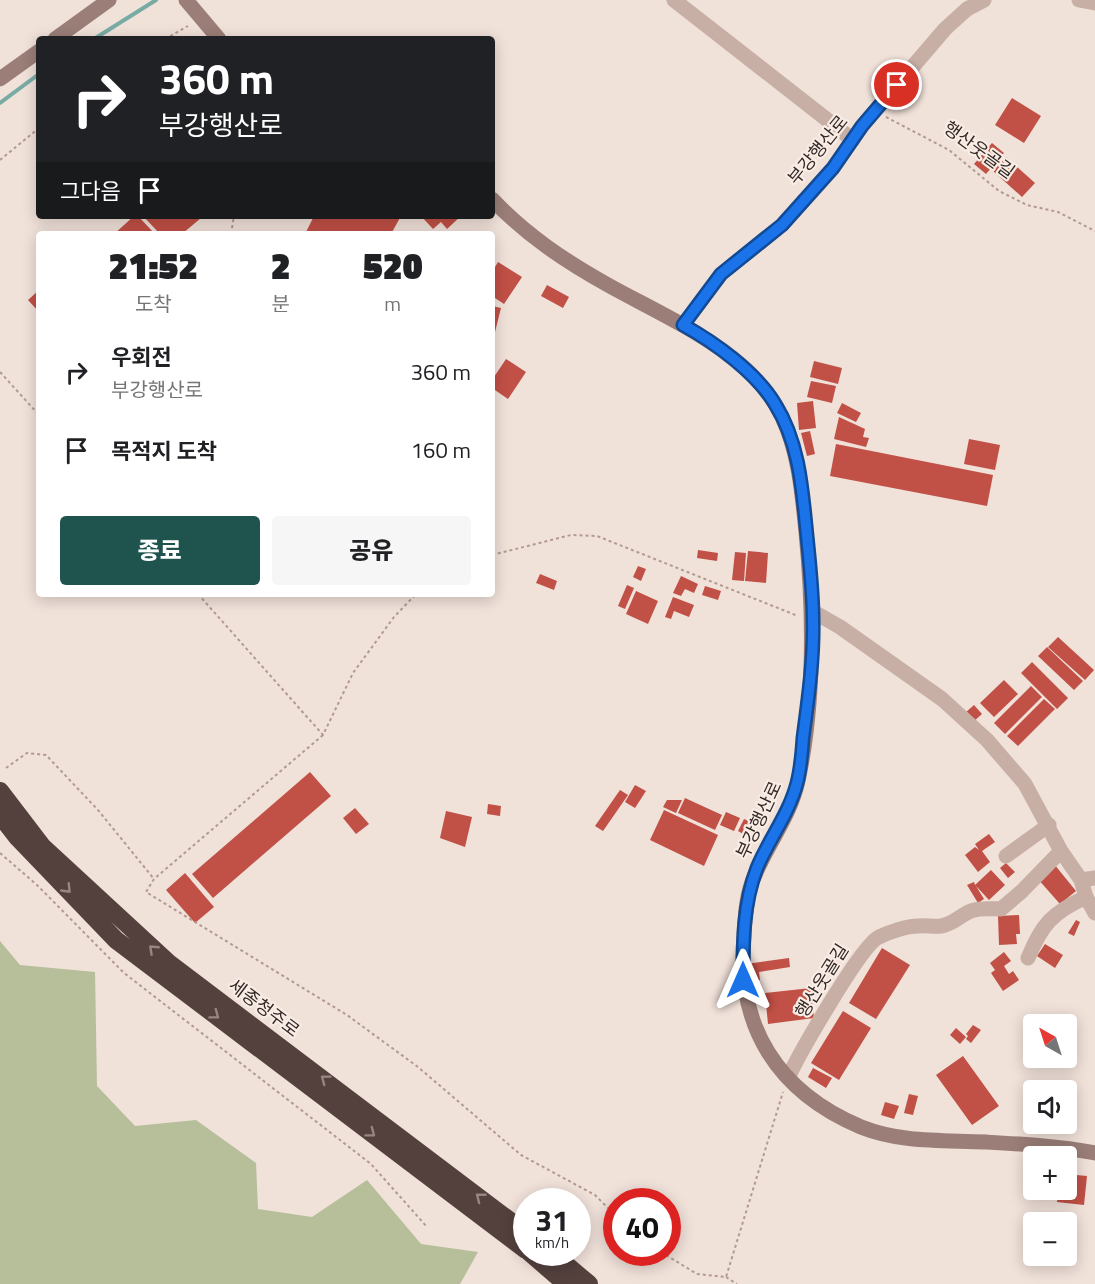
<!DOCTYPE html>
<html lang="ko">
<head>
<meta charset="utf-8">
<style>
  body { margin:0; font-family:"Titillium Web","Noto Sans KR",sans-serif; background:#f6f6f6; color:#202124; height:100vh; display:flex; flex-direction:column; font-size:22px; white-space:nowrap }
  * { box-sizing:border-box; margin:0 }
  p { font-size:20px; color:#757577 }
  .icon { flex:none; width:33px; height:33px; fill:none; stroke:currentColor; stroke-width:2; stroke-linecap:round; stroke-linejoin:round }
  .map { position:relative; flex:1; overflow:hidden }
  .sheet { position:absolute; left:36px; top:231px; width:459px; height:366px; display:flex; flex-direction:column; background:#fff; border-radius:6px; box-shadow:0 3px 15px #0003 }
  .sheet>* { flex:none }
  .guide { position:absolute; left:36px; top:36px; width:459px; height:183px; border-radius:6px; box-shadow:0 3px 15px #0003; background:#202124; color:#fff; overflow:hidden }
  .needle { width:39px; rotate:321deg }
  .fabs { position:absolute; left:1023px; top:1014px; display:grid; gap:12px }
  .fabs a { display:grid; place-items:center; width:54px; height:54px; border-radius:6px; background:#fff; box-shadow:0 3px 15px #0003; font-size:30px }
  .speed { position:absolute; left:513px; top:1188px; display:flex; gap:12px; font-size:30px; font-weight:700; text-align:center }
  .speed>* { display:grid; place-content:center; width:78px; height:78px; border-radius:50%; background:#fff; box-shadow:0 3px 15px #0003; line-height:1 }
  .speed small { font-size:15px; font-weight:400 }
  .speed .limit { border:9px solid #d22; background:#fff; color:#111 }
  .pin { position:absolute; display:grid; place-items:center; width:51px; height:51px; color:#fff; margin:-26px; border:3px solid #fff; border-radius:50%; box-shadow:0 2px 6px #0007 }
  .me { position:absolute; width:66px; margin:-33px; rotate:0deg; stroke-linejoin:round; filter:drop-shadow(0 0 4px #0008) }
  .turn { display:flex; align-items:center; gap:21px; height:126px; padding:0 24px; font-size:27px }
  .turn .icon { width:78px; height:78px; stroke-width:2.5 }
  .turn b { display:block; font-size:42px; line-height:51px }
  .then { display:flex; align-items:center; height:57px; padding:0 24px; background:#0003; gap:12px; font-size:22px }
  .eta { display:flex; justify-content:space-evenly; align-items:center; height:102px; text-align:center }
  .eta b { font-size:36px; font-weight:800; line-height:42px }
  .primary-button { display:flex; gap:12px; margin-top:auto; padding:12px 24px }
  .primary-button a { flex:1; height:69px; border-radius:6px; background:#1e534e; color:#fff; font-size:24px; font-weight:800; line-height:69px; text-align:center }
  .primary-button a+a { background:#f6f6f6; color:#202124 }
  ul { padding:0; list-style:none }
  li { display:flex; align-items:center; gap:18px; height:78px; padding:0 24px }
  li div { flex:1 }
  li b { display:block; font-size:22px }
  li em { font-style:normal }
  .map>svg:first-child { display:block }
  .green { fill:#b7be9a }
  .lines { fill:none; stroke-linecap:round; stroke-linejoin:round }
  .stream { stroke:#79aba5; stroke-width:4 }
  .building { fill:#c15046 }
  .path { stroke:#b39990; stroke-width:2; stroke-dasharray:3 3; stroke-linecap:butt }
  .street { stroke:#c7afa5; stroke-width:15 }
  .secondary { stroke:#9a7e77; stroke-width:15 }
  .highway { stroke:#54413e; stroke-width:18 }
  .oneway { stroke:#968581 }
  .route-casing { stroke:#114b97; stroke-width:15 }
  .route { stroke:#1a73e8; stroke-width:10 }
  .labels { text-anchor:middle; stroke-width:4.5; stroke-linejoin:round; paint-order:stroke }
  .street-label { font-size:18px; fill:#332826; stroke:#f8ece5 }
</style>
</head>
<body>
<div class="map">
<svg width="1095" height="1284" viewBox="0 0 1095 1284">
  <rect width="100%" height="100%" fill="#f0e1d9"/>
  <!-- green -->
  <path class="green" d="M0 941 20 965 95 972 97 1086 135 1126 196 1120 256 1163 258 1209 312 1217 367 1180 421 1244 478 1252 460 1284H0Z"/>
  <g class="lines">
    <!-- stream -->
    <path class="stream" d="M94 39 156 0
      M0 103 39 74"/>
  </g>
  <!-- building -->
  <path class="building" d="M1012 98 1041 116 1024 143 995 125Z
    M992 143 1004 153 986 174 974 164Z
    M1006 157 1035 183 1022 197 993 171Z
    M134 216H138L155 234H114Z
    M143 216H199L201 218 182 234H160Z
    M314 216H401L391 234H305Z
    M421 216H461L447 229 441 222 433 229Z
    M498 262 522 277 504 304 492 296V272Z
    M547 285 569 297 563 308 541 296Z
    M39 290V312L28 300Z
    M492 306 501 308 493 340H492Z
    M506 359 526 372 508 399 492 388V380Z
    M814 361 842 368 838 384 810 377Z
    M811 381 836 386 832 403 807 397Z
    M813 401 816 428 799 430 797 403Z
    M842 403 861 413 856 422 837 413Z
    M839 417 865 429 863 437 869 438 866 447 834 439Z
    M810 431 815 454 807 456 801 433Z
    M969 439 1000 445 995 470 964 464Z
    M836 444 993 475 987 506 830 476Z
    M698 550 718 553 717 561 697 558Z
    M748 551 768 553 766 583 745 581Z
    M735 552 746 553 744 581 732 580Z
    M638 566 646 569 641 581 633 577Z
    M540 574 557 581 554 590 536 583Z
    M681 576 698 584 694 593 685 589 681 596 673 593Z
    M627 585 634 588 625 609 618 606Z
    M705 586 721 591 718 600 702 595Z
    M636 591 658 601 648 624 626 614Z
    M673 597 694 605 689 617 674 611 671 619 665 617Z
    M1058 637 1094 670 1085 680 1048 647Z
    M1047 647 1083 681 1074 690 1038 656Z
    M1032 662 1068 698 1057 709 1021 673Z
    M1004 680 1018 694 994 717 980 703Z
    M1031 686 1042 697 1005 734 994 723Z
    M1044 699 1055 709 1018 746 1007 736Z
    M974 705 982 714 973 722 965 713Z
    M310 772 331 796 213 898 192 874Z
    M635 785 646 791 635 808 625 802Z
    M620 790 628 795 603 831 595 826Z
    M685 798 722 815 715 830 678 813Z
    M667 800H682L676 813 663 807Z
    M488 804 501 806 500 816 487 814Z
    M355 808 369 824 356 834 343 818Z
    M664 810 718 835 704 866 650 840Z
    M446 811 472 817 465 847 440 838Z
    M726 812 740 818 734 831 720 825Z
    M744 819 751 822 745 835 738 831Z
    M989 834 995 842 982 851 990 862 978 872 965 855 975 847 979 850 975 844Z
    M1006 863 1015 872 1008 878 1000 868Z
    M1054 864 1076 891 1060 904 1037 878Z
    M991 870 1005 885 989 900 976 886 984 899 978 903 967 885 974 882 975 885Z
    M185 873 214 907 195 923 166 890Z
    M1019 915 1020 934H1016L1017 944 999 945 998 916Z
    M1076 920 1080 922 1074 936 1068 933Z
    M1045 944 1063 955 1055 968 1037 956Z
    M882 948 910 965 876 1019 849 1003Z
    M1004 952 1011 961 1004 966 1009 974 1013 971 1019 980 1003 991 991 973 995 970 990 963Z
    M789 958 790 967 759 972 760 980 749 982 746 964Z
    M811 988 814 1018 768 1024 765 993Z
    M843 1011 871 1028 839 1080 811 1063Z
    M973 1025 981 1030 971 1043 966 1039 968 1036 966 1034Z
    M956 1028 966 1037 960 1044 950 1035Z
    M963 1056 999 1106 972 1125 936 1075Z
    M813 1068 832 1078 826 1088 808 1077Z
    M909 1094 918 1096 913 1115 904 1113Z
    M885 1102 899 1106 894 1119 881 1115Z
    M1066 1174 1087 1176 1084 1205 1057 1202 1058 1190H1066Z"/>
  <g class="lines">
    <!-- path -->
    <path class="path" d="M165 39 188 26
      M886 117 949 150 999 191 1027 205 1058 212 1095 231
      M0 160 39 128
      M231 234 234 216
      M0 372 39 415
      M492 555 571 535 597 536 798 616
      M198 594 323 735 353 673 394 617 416 594
      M323 735 154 879 146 892 347 1015 418 1067 521 1155 595 1195 616 1216
      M6 768 27 753 46 755 98 810 154 879
      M0 853 37 885 124 973 371 1164 427 1227
      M661 1252 697 1274 726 1277 783 1092
      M726 1277 737 1284"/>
    <!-- street -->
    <path class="street" d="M674 0 853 140
      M1079 0 1095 3
      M683 325 721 274 782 225 833 168 862 126 945 29 967 9 984 0
      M812 611 840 627 942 699 987 740 1025 784 1061 851 1081 880 1086 897 1095 913
      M1006 856 1049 825
      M1028 958C1042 924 1052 913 1086 897L1081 880 1095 878
      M788 1078C798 1056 861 945 879 937 889 932 907 926 918 926 926 925 933 927 941 926 952 924 956 919 965 914 976 907 988 909 1001 909L1021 892 1061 851"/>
    <!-- secondary -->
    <path class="secondary" d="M186 0 219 39
      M55 39 109 0
      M0 79 39 51
      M492 199C526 235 565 261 608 285 667 318 753 353 782 417 799 453 802 493 806 532 814 614 815 700 798 781 790 818 765 847 752 882 746 899 745 918 744 936 736 1027 778 1092 861 1127 901 1143 943 1140 985 1142 1021 1144 1059 1146 1095 1153"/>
    <!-- highway -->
    <path class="highway" d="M0 791 42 846 170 964 526 1233
      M0 815 17 837 116 940 526 1250
      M529 1252 566 1284
      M551 1252 589 1284"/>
  </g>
  <!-- one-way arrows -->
  <defs><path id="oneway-chevron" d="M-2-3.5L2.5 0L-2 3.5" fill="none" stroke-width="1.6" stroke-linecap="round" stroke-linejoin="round" transform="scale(1.5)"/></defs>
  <g class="oneway">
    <use href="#oneway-chevron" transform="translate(67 889) rotate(46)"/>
    <use href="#oneway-chevron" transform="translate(153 949) rotate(-137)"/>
    <use href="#oneway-chevron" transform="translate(215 1015) rotate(37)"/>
    <use href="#oneway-chevron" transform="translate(325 1079) rotate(-143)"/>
    <use href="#oneway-chevron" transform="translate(371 1133) rotate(37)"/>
    <use href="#oneway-chevron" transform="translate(480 1197) rotate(-142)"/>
  </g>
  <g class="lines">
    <!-- route casing -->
    <g class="route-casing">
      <path id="route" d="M743 980C743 942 743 904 757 868 769 839 789 814 797 783 801 768 802 753 803 738 808 700 814 659 813 620 813 589 809 557 806 526 802 485 798 440 775 404 757 373 714 342 683 325L721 274 782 225 833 168 862 126 897 85"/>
    </g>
    <!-- route -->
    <use href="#route" class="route"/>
  </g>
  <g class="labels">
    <!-- street labels -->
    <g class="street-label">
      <text transform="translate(818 150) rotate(-51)" y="6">부강행산로</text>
      <text transform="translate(979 150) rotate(36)" y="6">행산웃골길</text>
      <text transform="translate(759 820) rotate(-65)" y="6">부강행산로</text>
      <text transform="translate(822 981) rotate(-58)" y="6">행산웃골길</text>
      <text transform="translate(264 1008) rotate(37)" y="6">세종청주로</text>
    </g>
  </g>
</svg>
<div class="fabs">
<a><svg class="needle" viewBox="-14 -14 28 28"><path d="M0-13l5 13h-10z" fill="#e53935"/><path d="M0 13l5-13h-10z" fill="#757577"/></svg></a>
<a><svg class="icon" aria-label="sound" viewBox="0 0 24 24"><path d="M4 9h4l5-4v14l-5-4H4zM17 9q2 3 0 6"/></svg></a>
<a>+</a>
<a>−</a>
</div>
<div class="speed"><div>31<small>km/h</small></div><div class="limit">40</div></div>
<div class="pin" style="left:897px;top:85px;background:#d93025"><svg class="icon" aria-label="arrive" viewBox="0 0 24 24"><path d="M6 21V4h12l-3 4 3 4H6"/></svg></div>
<svg class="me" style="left:743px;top:980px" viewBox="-20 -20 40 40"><path d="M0-17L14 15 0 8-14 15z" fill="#1a73e8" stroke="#fff" stroke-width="4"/></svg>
<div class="guide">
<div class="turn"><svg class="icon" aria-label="right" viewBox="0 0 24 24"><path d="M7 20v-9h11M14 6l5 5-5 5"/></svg><div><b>360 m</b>부강행산로</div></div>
<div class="then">그다음<svg class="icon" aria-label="arrive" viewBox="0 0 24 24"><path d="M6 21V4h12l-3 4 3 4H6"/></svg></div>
</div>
<section class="sheet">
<div class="eta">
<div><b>21:52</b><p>도착</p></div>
<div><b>2</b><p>분</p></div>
<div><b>520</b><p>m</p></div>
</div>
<ul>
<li><svg class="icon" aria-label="right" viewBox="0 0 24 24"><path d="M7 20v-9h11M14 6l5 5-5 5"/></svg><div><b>우회전</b><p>부강행산로</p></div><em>360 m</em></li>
<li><svg class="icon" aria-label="arrive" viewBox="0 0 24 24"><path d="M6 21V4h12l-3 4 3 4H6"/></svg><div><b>목적지 도착</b></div><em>160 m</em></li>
</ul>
<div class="primary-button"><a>종료</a><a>공유</a></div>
</section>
</div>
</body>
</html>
